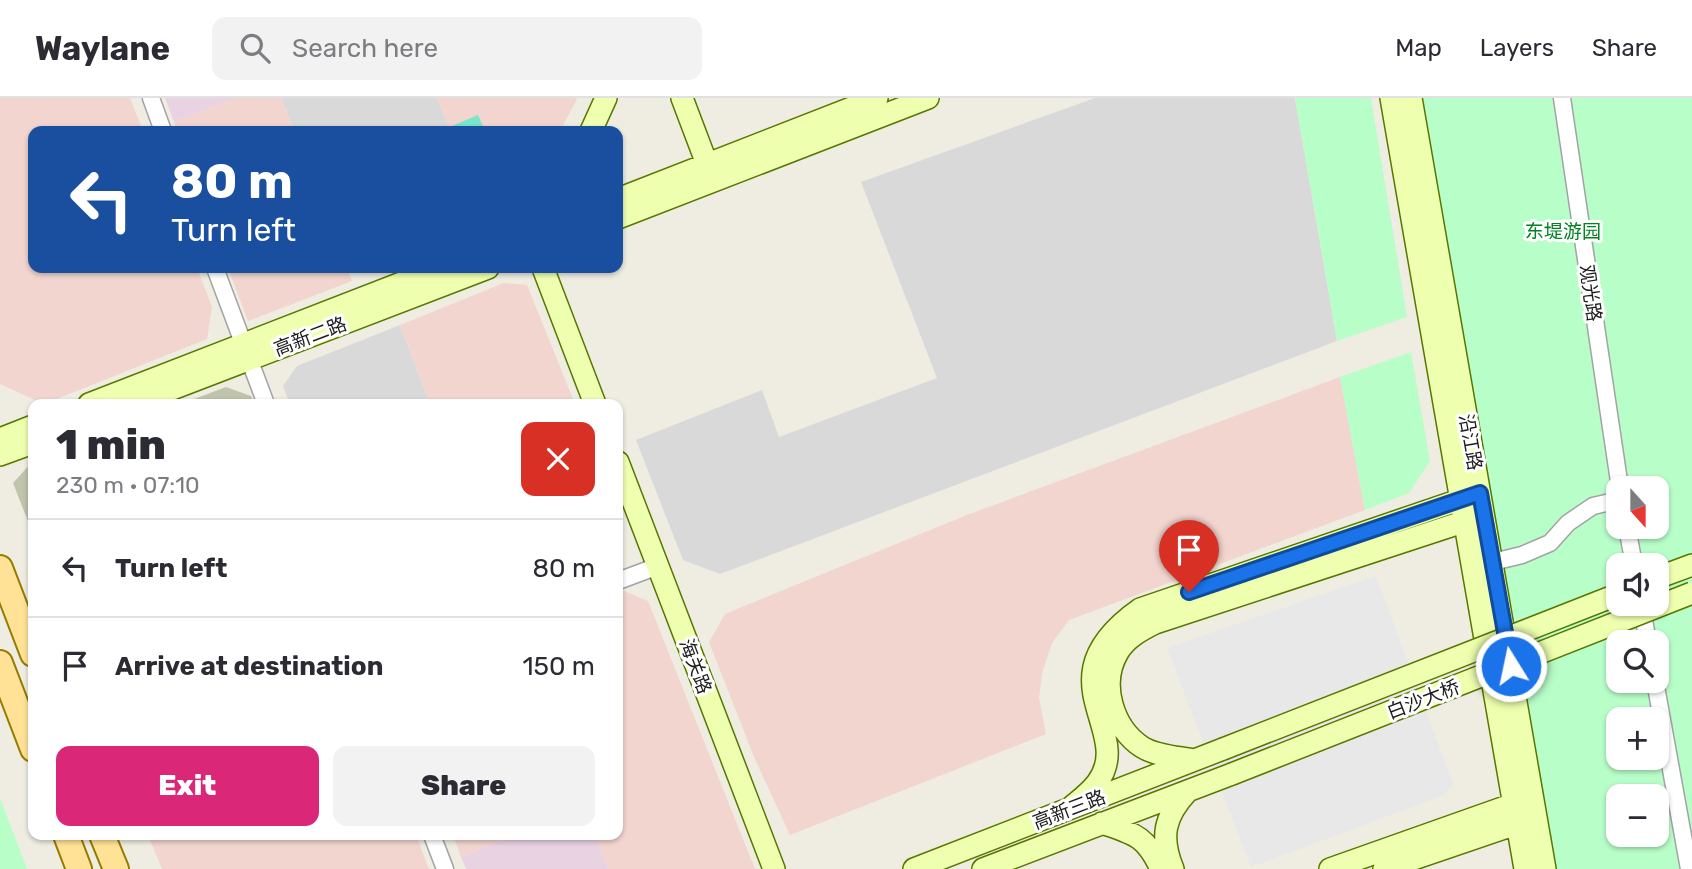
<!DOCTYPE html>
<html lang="en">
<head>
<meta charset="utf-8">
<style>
  body { margin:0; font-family:Rubik,"Noto Sans SC",sans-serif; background:#f2f2f3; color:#2b2b33; height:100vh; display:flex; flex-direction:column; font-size:26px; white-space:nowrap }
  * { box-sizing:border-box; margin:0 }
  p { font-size:23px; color:#7c7c81 }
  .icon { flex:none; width:38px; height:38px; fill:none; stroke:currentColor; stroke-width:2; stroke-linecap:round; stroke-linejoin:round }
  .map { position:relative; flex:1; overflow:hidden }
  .panel { position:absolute; left:28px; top:301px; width:595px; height:441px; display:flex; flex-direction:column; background:#fff; border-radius:14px; box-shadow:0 2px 5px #0004 }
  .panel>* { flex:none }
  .hud { position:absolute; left:28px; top:28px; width:595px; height:147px; border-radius:14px; box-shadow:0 2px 5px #0004; background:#1a4fa0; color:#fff; overflow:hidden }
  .needle { width:46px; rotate:159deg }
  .tools { position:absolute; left:1606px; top:378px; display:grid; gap:14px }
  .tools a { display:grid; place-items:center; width:63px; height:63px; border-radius:14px; background:#fff; box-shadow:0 2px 5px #0004; font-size:35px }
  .pin { position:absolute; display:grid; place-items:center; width:60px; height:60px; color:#fff; margin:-72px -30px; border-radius:50% 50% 50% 0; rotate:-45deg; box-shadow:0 0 7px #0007 }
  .pin .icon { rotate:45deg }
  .me { position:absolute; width:77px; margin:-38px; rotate:350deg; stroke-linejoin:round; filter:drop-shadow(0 0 5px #0008) }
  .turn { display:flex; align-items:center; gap:24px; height:147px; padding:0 28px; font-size:32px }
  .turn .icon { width:91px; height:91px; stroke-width:2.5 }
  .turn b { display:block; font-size:49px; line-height:60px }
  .round { display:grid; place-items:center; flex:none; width:74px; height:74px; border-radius:14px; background:#f2f2f3 }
  .overview { display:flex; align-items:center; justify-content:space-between; height:119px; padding:0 28px }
  h1 { font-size:42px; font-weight:800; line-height:52px }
  .cta { display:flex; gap:14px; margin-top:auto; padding:14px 28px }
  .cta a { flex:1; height:80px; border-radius:14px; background:#db2777; color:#fff; font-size:28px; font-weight:800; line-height:80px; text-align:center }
  .cta a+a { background:#f2f2f3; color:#2b2b33 }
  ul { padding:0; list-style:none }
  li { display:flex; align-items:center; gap:21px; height:98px; padding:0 28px; border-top:2px solid #e1e1e2 }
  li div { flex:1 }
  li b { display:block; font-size:26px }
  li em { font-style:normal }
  header { display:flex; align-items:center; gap:42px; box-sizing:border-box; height:98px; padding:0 35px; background:#fff; border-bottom:2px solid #e1e1e2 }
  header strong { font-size:33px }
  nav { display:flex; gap:38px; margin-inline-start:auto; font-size:24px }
  .search { width:490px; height:63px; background:#f2f2f3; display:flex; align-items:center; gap:18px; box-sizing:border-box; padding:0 24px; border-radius:14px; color:#7c7c81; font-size:26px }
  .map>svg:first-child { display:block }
  .residential { fill:#dad9d9 }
  .commercial { fill:#f2d5ce }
  .industrial { fill:#e9d2e1 }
  .construction { fill:#c0c4ac }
  .park { fill:#b8fec9; fill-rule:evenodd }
  .pitch { fill:#77e6cd }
  .parking { fill:#e8e8e8 }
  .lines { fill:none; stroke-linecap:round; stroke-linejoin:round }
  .street-casing { stroke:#a3a3a3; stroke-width:19 }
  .secondary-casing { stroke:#577700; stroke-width:24 }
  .primary-casing { stroke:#957b00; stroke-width:28 }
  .street { stroke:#fff; stroke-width:16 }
  .secondary { stroke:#eeffaf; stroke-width:21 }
  .primary { stroke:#ffe296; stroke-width:24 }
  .secondary-bridge-casing { stroke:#577700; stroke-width:24; stroke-linecap:butt }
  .secondary-bridge { stroke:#eeffaf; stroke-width:21 }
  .route-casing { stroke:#114b97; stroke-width:18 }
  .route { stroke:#1a73e8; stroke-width:12 }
  .labels { text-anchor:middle; stroke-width:6; stroke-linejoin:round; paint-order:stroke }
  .park-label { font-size:19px; fill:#028321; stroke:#fff }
  .street-label { font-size:19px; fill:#1c1c1c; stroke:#fff }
</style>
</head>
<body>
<header>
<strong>Waylane</strong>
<div class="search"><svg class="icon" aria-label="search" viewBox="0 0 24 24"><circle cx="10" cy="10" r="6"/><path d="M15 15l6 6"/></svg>Search here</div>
<nav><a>Map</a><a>Layers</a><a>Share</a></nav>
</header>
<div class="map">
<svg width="1692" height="771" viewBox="0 0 1692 771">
  <rect width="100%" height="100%" fill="#efece1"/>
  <!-- residential -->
  <path class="residential" d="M281 0H437L450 33H294Z
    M1095 0H1295L1337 243 720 476 683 462 636 342 762 292 779 339 937 280 861 84Z
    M400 227 430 306H290L283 288 297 268Z"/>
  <!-- commercial -->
  <path class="commercial" d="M0 0H130L143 33H33V170H197L212 209 207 241 44 306 0 286Z
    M236 0H281L294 33H177L174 24Z
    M437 0H576L577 1 560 33H450Z
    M228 170H347L352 183 248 223Z
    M504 185 527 187 575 306H430L400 227Z
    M1340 279 1365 412 1069 522 1052 545 1042 575 1039 600 1046 636 790 737 754 659 709 544 725 516 967 417Z
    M624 493 648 503 755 771H608L595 737H618V495Z
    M148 737H416L429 771H162Z
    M453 737H515L461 759Z"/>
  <!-- industrial -->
  <path class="industrial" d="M165 0H236L174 24Z
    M515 737H595L608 771H466L461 759Z"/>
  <!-- construction -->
  <path class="construction" d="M226 289 251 298 254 306H181Z
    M33 363V436L13 385Z"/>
  <!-- park -->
  <path class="park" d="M1295 0H1371L1407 219 1337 243Z
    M1411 0H1692V771H1545ZM1619 390H1657V429H1619ZM1619 467H1657V506H1619ZM1619 544H1657V583H1619ZM1619 621H1657V660H1619ZM1619 698H1657V737H1619Z
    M1411 254 1430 363 1409 395 1365 412 1340 279Z
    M0 700 27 771H0Z"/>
  <!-- pitch -->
  <path class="pitch" d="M478 17 485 33H455L452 28Z"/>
  <!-- parking -->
  <path class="parking" d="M1376 478 1453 686 1444 697 1251 769 1167 550Z"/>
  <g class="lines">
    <!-- street casing -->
    <g class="street-casing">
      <path id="street" d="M151 0 163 33
        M1562 0 1620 390
        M215 170 266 306
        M1627 429 1634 467
        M1493 464 1522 457 1550 445 1568 425 1593 408 1619 402
        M618 483 658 468
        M1641 506 1648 544
        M1655 583 1689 771
        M432 737 445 771"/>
    </g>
    <!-- secondary casing -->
    <g class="secondary-casing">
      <path id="secondary" d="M682 0 707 66
        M1391 0 1525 771
        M1411 0 1545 771
        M591 33 606 0
        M618 101 877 0
        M618 120 928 0
        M543 170 595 306
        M89 306 440 170
        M133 306 488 170
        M0 341 33 328
        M0 357 33 345
        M618 364 774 771
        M1657 480 1692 467
        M1194 662C1179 659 1156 658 1142 649 1113 630 1099 586 1118 554 1126 540 1141 532 1155 525L1475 420
        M1069 711C1078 703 1090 695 1097 685 1137 632 1039 582 1140 511L1471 398
        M1102 725C1135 736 1146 738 1161 771
        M914 771 1223 651
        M983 771 1232 676
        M1173 771C1160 739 1164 719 1187 694
        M1330 771 1525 702
        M1384 771 1528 722"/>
    </g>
    <!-- primary casing -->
    <g class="primary-casing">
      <path id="primary" d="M0 470 33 556
        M0 565 33 651
        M66 737 79 771
        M102 737 116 771"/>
    </g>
    <!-- street -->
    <use href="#street" class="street"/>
    <!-- secondary -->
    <use href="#secondary" class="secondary"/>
    <!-- primary -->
    <use href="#primary" class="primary"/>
    <!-- secondary-bridge casing -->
    <g class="secondary-bridge-casing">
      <path id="secondary-bridge" d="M1223 651 1619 496
        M1232 676 1692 495"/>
    </g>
    <!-- secondary-bridge -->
    <use href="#secondary-bridge" class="secondary-bridge"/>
  </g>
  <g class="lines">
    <!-- route casing -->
    <g class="route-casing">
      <path id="route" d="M1189 494 1480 395 1511 568"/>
    </g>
    <!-- route -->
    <use href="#route" class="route"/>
  </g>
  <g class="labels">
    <!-- park labels -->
    <g class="park-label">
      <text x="1563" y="140">东堤游园</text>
    </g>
    <!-- street labels -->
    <g class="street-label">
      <text transform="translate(1591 195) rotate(82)" y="7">观光路</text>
      <text transform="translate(310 238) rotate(-21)" y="7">高新二路</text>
      <text transform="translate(1471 344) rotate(80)" y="7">沿江路</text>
      <text transform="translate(696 568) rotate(69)" y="7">海关路</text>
      <text transform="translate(1423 601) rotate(-21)" y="7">白沙大桥</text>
      <text transform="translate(1069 711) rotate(-21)" y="7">高新三路</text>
    </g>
  </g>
</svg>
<div class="tools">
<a><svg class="needle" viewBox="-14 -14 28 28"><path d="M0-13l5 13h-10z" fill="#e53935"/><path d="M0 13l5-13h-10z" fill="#7c7c81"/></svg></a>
<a><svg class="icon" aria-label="sound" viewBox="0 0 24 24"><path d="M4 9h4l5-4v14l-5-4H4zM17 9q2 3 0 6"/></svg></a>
<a><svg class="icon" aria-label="search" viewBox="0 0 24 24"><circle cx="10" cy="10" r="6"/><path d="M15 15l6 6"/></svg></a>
<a>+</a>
<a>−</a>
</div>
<div class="pin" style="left:1189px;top:494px;background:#d93025"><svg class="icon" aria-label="arrive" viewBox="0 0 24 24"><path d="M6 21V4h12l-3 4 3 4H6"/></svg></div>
<svg class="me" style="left:1511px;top:568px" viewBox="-20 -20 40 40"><circle r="17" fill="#1a73e8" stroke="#fff" stroke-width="3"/><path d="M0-11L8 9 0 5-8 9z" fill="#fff"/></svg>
<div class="hud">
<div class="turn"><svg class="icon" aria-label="left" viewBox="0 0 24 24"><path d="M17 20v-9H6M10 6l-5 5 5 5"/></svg><div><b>80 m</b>Turn left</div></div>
</div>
<section class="panel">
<div class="overview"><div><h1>1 min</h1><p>230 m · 07:10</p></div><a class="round" style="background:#d93025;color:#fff"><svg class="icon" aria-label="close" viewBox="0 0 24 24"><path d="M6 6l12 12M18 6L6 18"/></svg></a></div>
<ul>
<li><svg class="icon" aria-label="left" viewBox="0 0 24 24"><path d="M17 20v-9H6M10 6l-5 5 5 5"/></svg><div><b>Turn left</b></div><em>80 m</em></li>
<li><svg class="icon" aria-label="arrive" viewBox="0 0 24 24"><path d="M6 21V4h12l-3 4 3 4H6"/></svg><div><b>Arrive at destination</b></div><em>150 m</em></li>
</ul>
<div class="cta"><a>Exit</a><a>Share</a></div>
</section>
</div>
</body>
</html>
